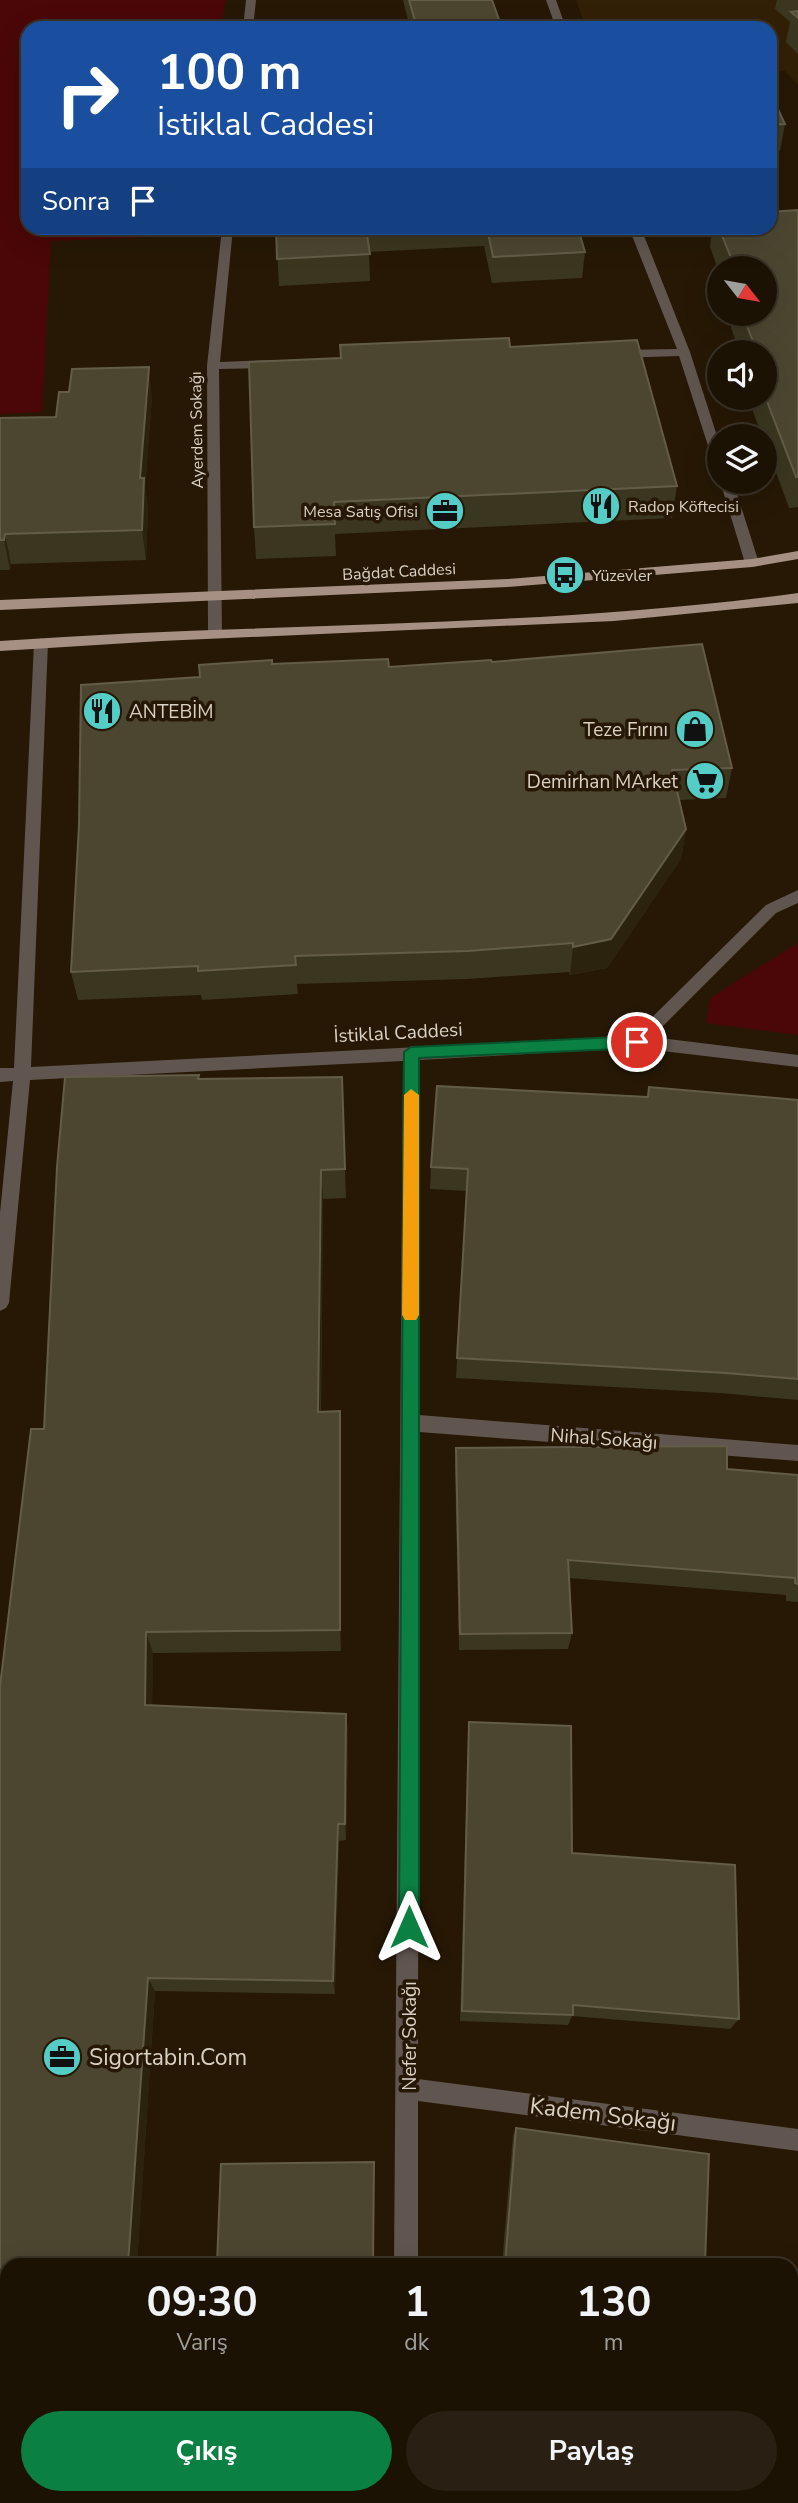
<!DOCTYPE html>
<html lang="tr">
<head>
<meta charset="utf-8">
<style>
  body { margin:0; font-family:"Nunito Sans",sans-serif; background:#292013; color:#f1f3f6; height:100vh; display:flex; flex-direction:column; font-size:26px; white-space:nowrap }
  * { box-sizing:border-box; margin:0 }
  p { font-size:23px; color:#a09e9a }
  .icon { flex:none; width:38px; height:38px; fill:none; stroke:currentColor; stroke-width:2; stroke-linecap:round; stroke-linejoin:round }
  .map { position:relative; flex:1; overflow:hidden }
  .sheet { position:absolute; left:0px; top:2258px; width:798px; height:247px; display:flex; flex-direction:column; background:#1c1204; border-radius:21px 21px 0 0; box-shadow:0 7px 28px #0002,0 0 0 2px #3a3226 }
  .sheet>* { flex:none }
  .banner { position:absolute; left:21px; top:21px; width:756px; height:214px; border-radius:21px; box-shadow:0 7px 28px #0002,0 0 0 2px #3a3226; background:#1a4fa0; color:#fff; overflow:hidden }
  .needle { width:46px; rotate:121deg }
  .buttons { position:absolute; left:707px; top:256px; display:grid; gap:14px }
  .buttons a { display:grid; place-items:center; width:70px; height:70px; border-radius:50%; background:#1c1204; box-shadow:0 7px 28px #0002,0 0 0 2px #3a3226; font-size:35px }
  .pin { position:absolute; display:grid; place-items:center; width:60px; height:60px; color:#fff; margin:-30px; border:4px solid #fff; border-radius:50%; box-shadow:0 2px 7px #0007 }
  .me { position:absolute; width:77px; margin:-38px; rotate:0deg; stroke-linejoin:round; filter:drop-shadow(0 0 5px #0008) }
  .turn { display:flex; align-items:center; gap:24px; height:147px; padding:0 21px; font-size:32px }
  .turn .icon { width:91px; height:91px; stroke-width:2.5 }
  .turn b { display:block; font-size:49px; line-height:60px }
  .then { display:flex; align-items:center; height:66px; padding:0 21px; background:#0003; gap:14px; font-size:26px }
  .eta { display:flex; justify-content:space-evenly; align-items:center; height:119px; text-align:center }
  .eta b { font-size:42px; font-weight:700; line-height:49px }
  .cta { display:flex; gap:14px; margin-top:auto; padding:14px 21px }
  .cta a { flex:1; height:80px; border-radius:42px; background:#0b8043; color:#fff; font-size:28px; font-weight:700; line-height:80px; text-align:center }
  .cta a+a { background:#292013; color:#f1f3f6 }
  .map>svg:first-child { display:block }
  .built { fill:#322006 }
  .green { fill:#4b0707 }
  .lines { fill:none; stroke-linecap:round; stroke-linejoin:round }
  .minor { fill:#60554f; fill-rule:evenodd }
  .major { fill:#a69083; fill-rule:evenodd }
  .wall { fill:#3b361f }
  .shaded-wall { fill:#2b230d }
  .building { fill:#4c4631; stroke:#625c48; stroke-width:2 }
  .route { fill:#0b8043; stroke:#07532c; stroke-width:2 }
  .slow { fill:#f59e0b }
  .labels { text-anchor:middle; stroke-width:7; stroke-linejoin:round; paint-order:stroke }
  .far-street-label { font-size:16px; fill:#dad1c5; stroke:#261805 }
  .far-poi-label { font-size:16px; fill:#dad1c5; stroke:#261805; text-anchor:start }
  .poi-label { font-size:19px; fill:#dad1c5; stroke:#261805; text-anchor:end }
  .street-label { font-size:19px; fill:#dad1c5; stroke:#261805 }
  .near-poi-label { font-size:23px; fill:#dad1c5; stroke:#261805; text-anchor:start }
  .near-street-label { font-size:23px; fill:#dad1c5; stroke:#261805 }
</style>
</head>
<body>
<div class="map">
<svg width="798" height="2503" viewBox="0 0 798 2503">
  <rect width="100%" height="100%" fill="#261805"/>
  <!-- built -->
  <path class="built" d="M576 0H798V84L785 71H770V28H586Z"/>
  <!-- green -->
  <path class="green" d="M0 0H225L222 28H28V228H203L202 235 51 241 42 412 0 414Z
    M798 943V1035L706 1023 710 998Z"/>
  <g class="lines">
    <!-- minor -->
    <path class="minor" d="M246 0H256L253 28H243Z
      M546 0H556L566 28H556Z
      M222 228H233L220 362 272 360 278 364 272 368 219 369 222 633 215 638 208 633 207 366Z
      M629 228H641L690 352 719 442V465L713 461 679 356 618 358 612 354 618 350 677 349Z
      M720 481H733L759 563 757 566 752 567 745 563Z
      M41 638 48 643 31 1067 633 1036 766 905 798 890V903L776 913 652 1037 798 1055V1067L637 1048 419 1060V1415L798 1445V1461L419 1432 418 2079 798 2129V2151L418 2101V2264H394L403 1061 30 1080 9 1303 6 1308 0 1311V1213L13 1081 0 1082V1068H14L34 643Z"/>
    <!-- major -->
    <path class="major" d="M798 551V559L752 567 507 587 0 610V600L507 579 752 559Z
      M798 593V603L614 621 161 641 0 651V641C266 622 534 629 798 593Z"/>
  </g>
  <!-- wall -->
  <path class="wall" d="M403 0H492L502 28H410Z
    M777 0H798V54L786 42 790 22 775 9Z
    M770 92 785 124 780 151 770 152Z
    M798 210V507L789 508 765 442V436H762L748 398 749 397H765V352H740L731 328 734 313H765V268H719V272L710 247 712 228H770Z
    M276 228H578L585 252 582 278 492 283 484 246 369 252 370 281 279 286Z
    M340 345 510 347 677 486 672 518 335 534 336 556 256 559 254 527 341 358Z
    M152 397 145 488 148 508 146 560 11 564 10 570H0V418L56 417Z
    M492 662 732 768 726 798 679 800 686 829 681 859 607 968 570 975 569 972 467 979 297 984 298 994 202 1000 201 995 78 1000 71 972 200 677 272 664 389 667Z
    M199 1075V1079L342 1077 346 1198 323 1199 321 1412 340 1411 341 1436V1651L153 1653 152 1705 346 1714 348 1733 346 1840 339 1841 335 1994 155 1991 137 2264H7V2497H122V2503H0V1686L31 1429H44L57 1167 65 1077Z
    M649 1087 798 1100V1400L720 1393 456 1378 467 1191 430 1189 431 1167 647 1097Z
    M456 1448 798 1475V1602L786 1601V1595L569 1578 572 1633 568 1649 459 1650 455 1467Z
    M469 1722 572 1853 739 2019 730 2029 572 2016 568 2025 460 2021 468 1738Z
    M516 2128 705 2264H502L513 2136Z
    M753 2497H791L798 2503H753Z"/>
  <!-- shaded-wall -->
  <path class="shaded-wall" d="M149 367 152 397 145 488 148 508 146 560 142 530 140 478Z
    M5 534 11 564 10 570 4 540Z
    M686 829 681 859 607 968 570 975 573 947Z
    M321 1170 323 1199 320 1437 318 1412Z
    M340 1411 341 1436V1651L340 1630Z
    M146 1632 153 1653 152 1724 145 1705Z
    M346 1714 348 1733 346 1840 345 1824Z
    M338 1824 339 1841 335 1994 333 1981Z
    M148 1978 155 1991 137 2264H128Z
    M374 2162V2264H373Z
    M113 2497H122V2503H112Z"/>
  <!-- building -->
  <path class="building" d="M409 0H492L502 28H417Z
    M798 11V18L791 12Z
    M770 92 785 124 770 125Z
    M798 210V477H796L765 396V352H757L742 313H765V268H735L719 228H770V212Z
    M276 228H366L370 254 277 259Z
    M487 228H578L585 252 493 257Z
    M509 338 510 347 637 340 677 486 334 502 335 524 254 527 249 362 341 358 340 345Z
    M149 367 140 478H144L142 530 5 534 4 540H0V418L56 417 59 392H69L72 369Z
    M702 644 732 768 672 770 686 829 611 939 573 947V943L468 951 295 956 296 965 198 971V966L71 972 79 825 81 685 200 677 199 665 272 660V664L388 659 389 667 491 660 492 662Z
    M199 1075 198 1079 342 1077 345 1169 321 1170 318 1412 340 1411V1630L146 1632 145 1705 346 1714 345 1824H338L333 1981 148 1978 128 2264H7V2497H113L112 2503H0V1686L31 1429H44L57 1167 65 1077Z
    M437 1086 648 1097 649 1087 798 1100V1379L726 1373 457 1358 468 1169 431 1167Z
    M727 1446V1469L798 1475V1584L795 1583V1578L568 1560 572 1633 460 1634 456 1448Z
    M469 1722 571 1726 572 1853 735 1865 739 2019 573 2005V2015L462 2011Z
    M516 2128 709 2154 705 2264H505Z
    M374 2162 373 2264H217L221 2164Z
    M791 2470H798V2503H765V2497H791Z"/>
  <!-- route -->
  <path class="route" d="M637 1036 644 1042 637 1048 419 1058V1927L416 1934 409 1937 402 1934 399 1927 404 1052 411 1047Z"/>
  <!-- slow -->
  <path class="slow" d="M411 1089 419 1095V1315L416 1320H405L402 1315 404 1095Z"/>
  <!-- icons -->
  <defs>
    <g id="restaurant-disc" transform="scale(2.0125)"><circle r="9.5" fill="#54cdc7" stroke="#261805"/><path d="M-5-6h1v4h1v-4h1v4h1v-4h1v5L-1.5 .5V6h-2V.5L-5-1ZM5-6V6H3V1.5H1.5Q1.5-4 5-6Z" fill="#111"/></g>
    <g id="office-disc" transform="scale(2.0125)"><circle r="9.5" fill="#54cdc7" stroke="#261805"/><path d="M-6-3h4V-5.5h4V-3h4V5H-6ZM-1-4.5V-3h2v-1.5ZM-6 0V1H6V0Z" fill="#111"/></g>
    <g id="bus-disc" transform="scale(2.0125)"><circle r="9.5" fill="#54cdc7" stroke="#261805"/><path d="M-5-6H5V4H4V6H2V4H-2V6H-4V4H-5ZM-3.5-4V0h7V-4ZM-3.5 1.2v1.5H-2V1.2ZM2 1.2v1.5H3.5V1.2Z" fill="#111"/></g>
    <g id="shop-disc" transform="scale(2.0125)"><circle r="9.5" fill="#54cdc7" stroke="#261805"/><path d="M-5-2.5h2.3a2.7 3.5 0 0 1 5.4 0H5L5.5 6h-11ZM-1.5-2.5h3a1.5 2.3 0 0 0-3 0Z" fill="#111"/></g>
    <g id="supermarket-disc" transform="scale(2.0125)"><circle r="9.5" fill="#54cdc7" stroke="#261805"/><path d="M-6-5.5h2.5l.6 2H6L4.5 2H-2.5L-4.4-4H-6ZM-1.5 3.2a1.3 1.3 0 1 0 .1 0ZM3 3.2a1.3 1.3 0 1 0 .1 0Z" fill="#111"/></g>
  </defs>
  <g fill-rule="evenodd">
    <use href="#restaurant-disc" x="601" y="506"/>
    <use href="#office-disc" x="445" y="511"/>
    <use href="#bus-disc" x="565" y="575"/>
    <use href="#restaurant-disc" x="102" y="711"/>
    <use href="#shop-disc" x="695" y="729"/>
    <use href="#supermarket-disc" x="705" y="781"/>
    <use href="#office-disc" x="62" y="2057"/>
  </g>
  <g class="labels">
    <!-- far-street labels -->
    <g class="far-street-label">
      <text transform="translate(196 430) rotate(-91)" y="6">Ayerdem Sokağı</text>
      <text transform="translate(399 571) rotate(-3)" y="6">Bağdat Caddesi</text>
    </g>
    <!-- far-poi labels -->
    <g class="far-poi-label">
      <text x="628" y="512">Radop Köftecisi</text>
      <text x="418" y="517" text-anchor="end">Mesa Satış Ofisi</text>
      <text x="592" y="581">Yüzevler</text>
    </g>
    <!-- poi labels -->
    <g class="poi-label">
      <text x="129" y="718" text-anchor="start">ANTEBİM</text>
      <text x="668" y="736">Teze Fırını</text>
      <text x="678" y="788">Demirhan MArket</text>
    </g>
    <!-- street labels -->
    <g class="street-label">
      <text transform="translate(398 1032) rotate(-3)" y="7">İstiklal Caddesi</text>
      <text transform="translate(604 1438) rotate(4)" y="7">Nihal Sokağı</text>
      <text transform="translate(409 2036) rotate(-90)" y="7">Nefer Sokağı</text>
    </g>
    <!-- near-poi labels -->
    <g class="near-poi-label">
      <text x="89" y="2065">Sigortabin.Com</text>
    </g>
    <!-- near-street labels -->
    <g class="near-street-label">
      <text transform="translate(603 2114) rotate(7)" y="8">Kadem Sokağı</text>
    </g>
  </g>
</svg>
<div class="buttons">
<a><svg class="needle" viewBox="-14 -14 28 28"><path d="M0-13l5 13h-10z" fill="#e53935"/><path d="M0 13l5-13h-10z" fill="#a09e9a"/></svg></a>
<a><svg class="icon" aria-label="sound" viewBox="0 0 24 24"><path d="M4 9h4l5-4v14l-5-4H4zM17 9q2 3 0 6"/></svg></a>
<a><svg class="icon" aria-label="layers" viewBox="0 0 24 24"><path d="M12 4l9 5-9 5-9-5zM3 14l9 5 9-5"/></svg></a>
</div>
<div class="pin" style="left:637px;top:1042px;background:#d93025"><svg class="icon" aria-label="arrive" viewBox="0 0 24 24"><path d="M6 21V4h12l-3 4 3 4H6"/></svg></div>
<svg class="me" style="left:409px;top:1927px" viewBox="-20 -20 40 40"><path d="M0-17L14 15 0 8-14 15z" fill="#0b8043" stroke="#fff" stroke-width="4"/></svg>
<div class="banner">
<div class="turn"><svg class="icon" aria-label="right" viewBox="0 0 24 24"><path d="M7 20v-9h11M14 6l5 5-5 5"/></svg><div><b>100 m</b>İstiklal Caddesi</div></div>
<div class="then">Sonra<svg class="icon" aria-label="arrive" viewBox="0 0 24 24"><path d="M6 21V4h12l-3 4 3 4H6"/></svg></div>
</div>
<section class="sheet">
<div class="eta">
<div><b>09:30</b><p>Varış</p></div>
<div><b>1</b><p>dk</p></div>
<div><b>130</b><p>m</p></div>
</div>
<div class="cta"><a>Çıkış</a><a>Paylaş</a></div>
</section>
</div>
</body>
</html>
